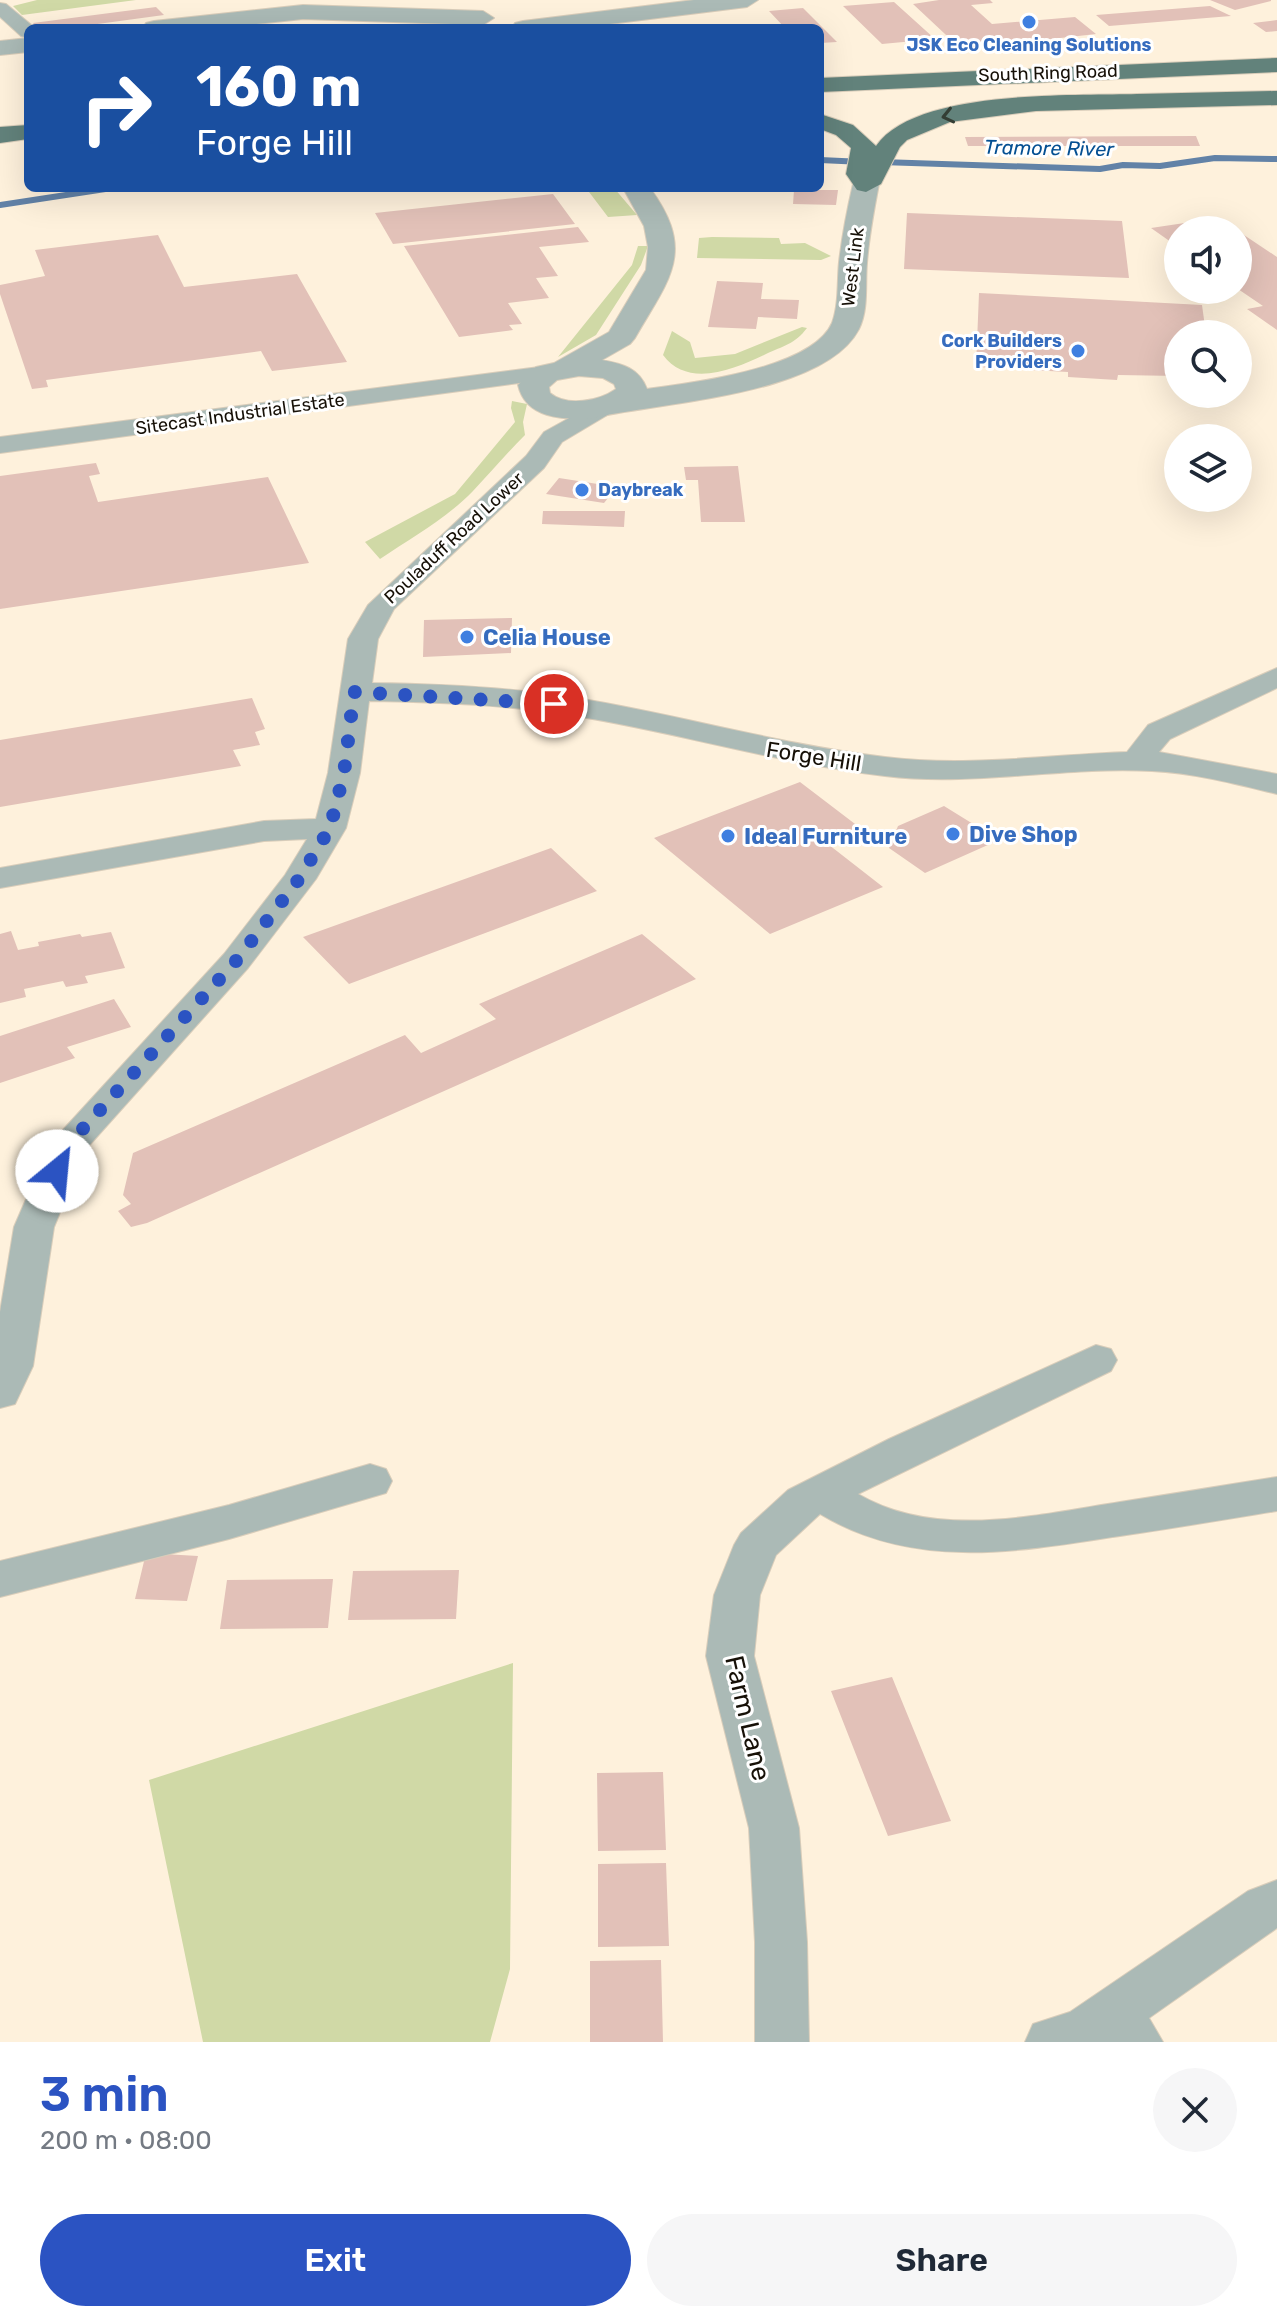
<!DOCTYPE html>
<html lang="en">
<head>
<meta charset="utf-8">
<style>
  body { margin:0; font-family:Rubik,sans-serif; background:#f6f6f7; color:#1f2937; height:100vh; display:flex; flex-direction:column; font-size:30px; white-space:nowrap }
  * { box-sizing:border-box; margin:0 }
  p { font-size:26px; color:#747a83 }
  .icon { flex:none; width:44px; height:44px; fill:none; stroke:currentColor; stroke-width:2; stroke-linecap:round; stroke-linejoin:round }
  .map { position:relative; height:2042px; overflow:hidden }
  .side { display:flex; flex-direction:column; background:#fff; flex:1 }
  .side>* { flex:none }
  .guide { position:absolute; left:24px; top:24px; width:800px; height:168px; border-radius:12px; box-shadow:0 8px 32px #0002; background:#1a4fa0; color:#fff; overflow:hidden }
  .fabs { position:absolute; left:1164px; top:216px; display:grid; gap:16px }
  .fabs a { display:grid; place-items:center; width:88px; height:88px; border-radius:50%; background:#fff; box-shadow:0 8px 32px #0002; font-size:40px }
  .pin { position:absolute; display:grid; place-items:center; width:68px; height:68px; color:#fff; margin:-34px; border:4px solid #fff; border-radius:50%; box-shadow:0 2px 8px #0007 }
  .me { position:absolute; width:88px; margin:-44px; rotate:28deg; stroke-linejoin:round; filter:drop-shadow(0 0 6px #0008) }
  .turn { display:flex; align-items:center; gap:28px; height:168px; padding:0 40px; font-size:36px }
  .turn .icon { width:104px; height:104px; stroke-width:2.5 }
  .turn b { display:block; font-size:56px; line-height:68px }
  .round { display:grid; place-items:center; flex:none; width:84px; height:84px; border-radius:42px; background:#f6f6f7 }
  .summary { display:flex; align-items:center; justify-content:space-between; height:136px; padding:0 40px }
  h1 { font-size:48px; font-weight:600; line-height:60px; color:#2b53c2 }
  .cta { display:flex; gap:16px; margin-top:auto; padding:16px 40px }
  .cta a { flex:1; height:92px; border-radius:48px; background:#2b53c2; color:#fff; font-size:32px; font-weight:600; line-height:92px; text-align:center }
  .cta a+a { background:#f6f6f7; color:#1f2937 }
  .map>svg:first-child { display:block }
  .green { fill:#d0d9a6 }
  .lines { fill:none; stroke-linecap:round; stroke-linejoin:round }
  .stream { stroke:#6282a7; stroke-width:6 }
  .building { fill:#e2c1b8 }
  .minor-casing { stroke:#d9cdba; stroke-width:2 }
  .tertiary-casing { stroke:#d9cdba; stroke-width:2 }
  .trunk-casing { stroke:#d9cdba; stroke-width:2 }
  .minor { fill:#abbab6; fill-rule:evenodd }
  .tertiary { fill:#abbab6; fill-rule:evenodd }
  .trunk { fill:#62827b; fill-rule:evenodd }
  .oneway { stroke:#343e35 }
  .route { stroke:#2b53c2; stroke-width:14; stroke-dasharray:0 25.2 }
  .shop-dot { fill:#3f7fe0; stroke:#fff; stroke-width:3 }
  .labels { text-anchor:middle; stroke-width:6; stroke-linejoin:round; paint-order:stroke }
  .far-shop-label { font-size:18px; font-weight:bold; fill:#366cbe; stroke:#fff }
  .far-street-label { font-size:18px; fill:#161007; stroke:#fff }
  .far-water-label { font-size:20px; font-style:italic; fill:#044f92; stroke:#fff }
  .shop-label { font-size:22px; font-weight:bold; fill:#366cbe; stroke:#fff; text-anchor:start }
  .street-label { font-size:22px; fill:#161007; stroke:#fff }
  .near-street-label { font-size:26px; fill:#161007; stroke:#fff }
</style>
</head>
<body>
<div class="map">
<svg width="1277" height="2042" viewBox="0 0 1277 2042">
  <rect width="100%" height="100%" fill="#fef1dc"/>
  <!-- green -->
  <path class="green" d="M37 0H136L22 15 13 6Z
    M586 188H614L637 215 608 217Z
    M712 237 779 238 781 244 805 243 831 256 821 260 697 258 699 238Z
    M638 246H648L641 265 596 335 558 357 632 265Z
    M802 327 807 328C795 344 783 346 766 354 735 369 688 389 663 355L672 331 690 342 695 358 735 354Z
    M512 401 527 404 523 422 525 435C507 453 490 473 473 491 447 518 411 538 380 559L365 542 455 494 515 422 511 408Z
    M513 1663 510 1969 490 2042H203L149 1780Z"/>
  <g class="lines">
    <!-- stream -->
    <path class="stream" d="M820 160 863 162
      M881 162 1100 169 1123 165 1160 166 1215 158 1277 159
      M0 205 112 188"/>
  </g>
  <!-- building -->
  <path class="building" d="M939 0H990L993 3 971 5 992 24 1075 17 1096 34 961 49 913 4Z
    M1210 0H1271V1L1235 10Z
    M894 2 935 39 882 44 843 6Z
    M1210 6 1231 16 1109 26 1096 15Z
    M156 7 164 15 68 28H37L33 23Z
    M803 8 837 42 820 43V28H785L769 11Z
    M1277 20V31L1266 32 1253 23Z
    M1196 136 1200 146H968L965 137Z
    M794 190H838L836 205 793 204Z
    M553 194 575 224 393 244 375 213Z
    M907 213 1122 221 1129 278 904 269Z
    M1218 218 1236 230H1178V247L1151 228Z
    M578 227 589 242 539 247 558 276 536 278 549 298 508 303 522 324 509 325 513 330 459 337 404 246Z
    M1238 231 1277 257V330L1247 309 1263 306 1238 289Z
    M158 235 184 287 297 274 347 362 272 371 261 351 46 380 48 387 32 389 0 294V285L45 276 35 250Z
    M717 281 763 283 761 299 799 300 797 319 758 317 756 329 708 327Z
    M979 293 1202 305 1206 334H1178V376L1118 375 1117 380 1068 377V372L976 367Z
    M96 463 100 474 89 476 98 502 268 477 309 563 0 609V476Z
    M738 466 745 522H701L698 480H686L684 467Z
    M559 478 617 487 604 503 546 494Z
    M543 511H625L624 527 542 524Z
    M512 618 511 653 423 657 424 620Z
    M252 698 265 729 255 732 260 745 233 750 241 766 0 807V740Z
    M800 782 859 827 824 841 883 887 770 934 654 838Z
    M944 806 999 840 925 873 889 848 898 826Z
    M551 848 597 891 349 984 303 937Z
    M11 931 18 950 39 946 38 942 80 934 82 937 111 932 125 968 85 976 88 983 66 987 63 981 24 989 26 997 0 1003V934Z
    M642 934 696 979 147 1223 131 1227 118 1211 131 1204 123 1195 133 1153 405 1035 421 1053 496 1019 479 1004Z
    M114 999 131 1027 67 1047 75 1058 0 1083V1036Z
    M146 1553 198 1556 187 1601 135 1599Z
    M459 1570 456 1619 348 1620 353 1571Z
    M333 1579 328 1628 220 1629 227 1580Z
    M892 1677 951 1821 888 1836 831 1691Z
    M663 1772 666 1850 598 1851 597 1773Z
    M666 1863 669 1946 598 1947V1864Z
    M661 1960 663 2042H590V1961Z"/>
  <g class="lines">
    <!-- minor casing -->
    <g class="minor-casing">
      <path id="minor" d="M0 3 6 4 35 28H28V38L21 36 0 17Z
        M547 366 556 368 559 373 556 378 0 453V437Z
        M600 401 609 404 613 409 609 414 562 442 544 468 394 609 378 639 372 683C442 684 513 687 583 699 684 716 783 745 885 757 966 767 1047 755 1127 752L1148 725 1277 668V688L1170 739 1159 752 1277 774V794C1236 784 1194 773 1152 771 1063 766 974 787 885 776 782 764 683 734 581 717 511 705 440 702 369 701L360 773 346 828 316 879 248 968 86 1149 54 1227 33 1366 15 1404 0 1408V1312L14 1227 50 1144 224 954 285 875 307 839 264 841 0 888V868L264 821 316 819 328 773 348 639 368 605 526 456 544 432Z
        M1096 1345 1111 1349 1117 1360 1111 1371 858 1494C936 1540 1037 1515 1120 1502 1173 1494 1225 1485 1277 1477V1511C1222 1520 1168 1529 1113 1537 1012 1553 912 1569 820 1514L776 1555 760 1595 754 1656 799 1828 807 1942 809 2042H755V1942L749 1828 706 1656 714 1595 734 1545 741 1533 788 1490 889 1439Z
        M370 1464 386 1469 392 1481 386 1493 229 1539 0 1597V1561L229 1505Z
        M1277 1880V1928L1149 2018 1163 2042H1025L1033 2024 1070 2012 1248 1891Z"/>
    </g>
    <!-- tertiary casing -->
    <g class="tertiary-casing">
      <path id="tertiary" d="M694 0H758L747 7 577 28H512L515 23 523 21Z
        M303 5 483 11 494 18 483 25 303 19 217 28H143L146 23 154 21Z
        M28 38V52L0 55V41Z
        M866 176 875 178 879 184C874 210 869 236 867 263 865 284 869 309 859 329 824 396 661 402 593 418 563 420 526 419 518 385L536 367 554 363 609 332 646 270 648 247 644 226 623 188H650C697 252 669 279 635 338L630 344 602 360C623 364 639 368 647 389 691 383 812 369 832 323 839 304 837 282 839 262 842 236 847 210 853 184L857 178ZM579 376 603 378 614 384 616 389C599 401 567 407 550 393L549 387 557 380Z"/>
    </g>
    <!-- trunk casing -->
    <g class="trunk-casing">
      <path id="trunk" d="M1277 58V72L820 92V78Z
        M1277 91V105L1036 111 950 122 907 140 900 147 881 184 866 192 857 190 846 174 851 148 836 135 820 129V114L853 125 876 146C915 89 1072 96 1137 94 1184 93 1230 92 1277 91Z
        M28 125V139L0 143V127Z"/>
    </g>
    <!-- minor -->
    <use href="#minor" class="minor"/>
    <!-- tertiary -->
    <use href="#tertiary" class="tertiary"/>
    <!-- trunk -->
    <use href="#trunk" class="trunk"/>
  </g>
  <!-- one-way arrows -->
  <defs><path id="oneway-chevron" d="M-2-3.5L2.5 0L-2 3.5" fill="none" stroke-width="1.6" stroke-linecap="round" stroke-linejoin="round" transform="scale(2)"/></defs>
  <use class="oneway" href="#oneway-chevron" transform="translate(948 116) rotate(167)"/>
  <g class="lines">
    <!-- route -->
    <path class="route" d="M57 1171 69 1144 236 961 299 879 330 828 344 773 354 692 554 704"/>
  </g>
  <!-- markers -->
  <g class="shop-dot">
    <circle cx="1029" cy="22" r="8"/>
    <circle cx="1078" cy="351" r="8"/>
    <circle cx="582" cy="490" r="8"/>
    <circle cx="467" cy="637" r="8"/>
    <circle cx="953" cy="834" r="8"/>
    <circle cx="728" cy="836" r="8"/>
  </g>
  <g class="labels">
    <!-- far-shop labels -->
    <g class="far-shop-label">
      <text x="1029" y="51">JSK Eco Cleaning Solutions</text>
      <text x="1062" y="347" text-anchor="end">Cork Builders<tspan x="1062" dy="21">Providers</tspan></text>
      <text x="598" y="496" text-anchor="start">Daybreak</text>
    </g>
    <!-- far-street labels -->
    <g class="far-street-label">
      <text transform="translate(1048 73) rotate(-2)" y="6">South Ring Road</text>
      <text transform="translate(853 267) rotate(-83)" y="6">West Link</text>
      <text transform="translate(240 414) rotate(-8)" y="6">Sitecast Industrial Estate</text>
      <text transform="translate(454 538) rotate(-43)" y="6">Pouladuff Road Lower</text>
    </g>
    <!-- far-water labels -->
    <g class="far-water-label">
      <text transform="translate(1049 148) rotate(1)" y="7">Tramore River</text>
    </g>
    <!-- shop labels -->
    <g class="shop-label">
      <text x="483" y="645">Celia House</text>
      <text x="969" y="842">Dive Shop</text>
      <text x="744" y="844">Ideal Furniture</text>
    </g>
    <!-- street labels -->
    <g class="street-label">
      <text transform="translate(814 756) rotate(9)" y="8">Forge Hill</text>
    </g>
    <!-- near-street labels -->
    <g class="near-street-label">
      <text transform="translate(748 1718) rotate(77)" y="9">Farm Lane</text>
    </g>
  </g>
</svg>
<div class="fabs">
<a><svg class="icon" aria-label="sound" viewBox="0 0 24 24"><path d="M4 9h4l5-4v14l-5-4H4zM17 9q2 3 0 6"/></svg></a>
<a><svg class="icon" aria-label="search" viewBox="0 0 24 24"><circle cx="10" cy="10" r="6"/><path d="M15 15l6 6"/></svg></a>
<a><svg class="icon" aria-label="layers" viewBox="0 0 24 24"><path d="M12 4l9 5-9 5-9-5zM3 14l9 5 9-5"/></svg></a>
</div>
<div class="pin" style="left:554px;top:704px;background:#d93025"><svg class="icon" aria-label="arrive" viewBox="0 0 24 24"><path d="M6 21V4h12l-3 4 3 4H6"/></svg></div>
<svg class="me" style="left:57px;top:1171px" viewBox="-20 -20 40 40"><circle r="19" fill="#fff"/><path d="M0-13L10 11 0 6-10 11z" fill="#2b53c2"/></svg>
<div class="guide">
<div class="turn"><svg class="icon" aria-label="right" viewBox="0 0 24 24"><path d="M7 20v-9h11M14 6l5 5-5 5"/></svg><div><b>160 m</b>Forge Hill</div></div>
</div>
</div>
<section class="side">
<div class="summary"><div><h1>3 min</h1><p>200 m · 08:00</p></div><a class="round"><svg class="icon" aria-label="close" viewBox="0 0 24 24"><path d="M6 6l12 12M18 6L6 18"/></svg></a></div>
<div class="cta"><a>Exit</a><a>Share</a></div>
</section>
</body>
</html>
